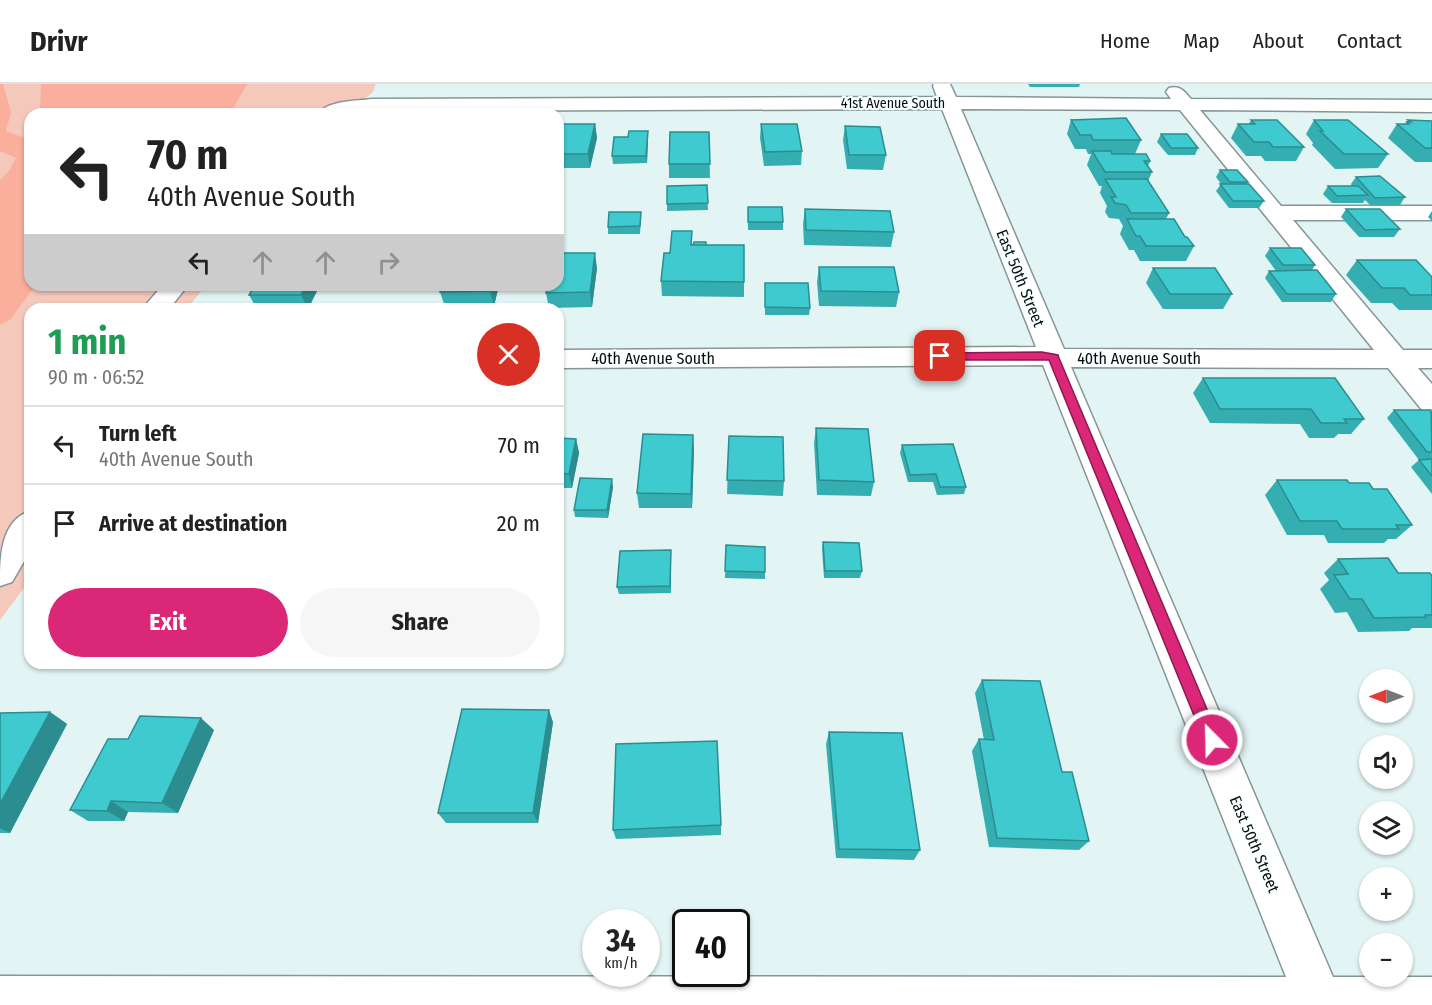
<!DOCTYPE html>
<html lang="en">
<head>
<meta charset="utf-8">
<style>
  body { margin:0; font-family:"Fira Sans Condensed",sans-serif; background:#f6f6f6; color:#222; height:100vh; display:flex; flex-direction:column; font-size:22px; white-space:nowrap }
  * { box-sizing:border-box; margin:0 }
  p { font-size:20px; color:#767676 }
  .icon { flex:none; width:33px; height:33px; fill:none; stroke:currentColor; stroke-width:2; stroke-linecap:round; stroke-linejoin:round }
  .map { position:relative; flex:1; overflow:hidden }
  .drawer { position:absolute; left:24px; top:219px; width:540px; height:366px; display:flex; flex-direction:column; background:#fff; border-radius:18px; box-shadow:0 2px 4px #0004 }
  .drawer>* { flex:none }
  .guide { position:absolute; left:24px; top:24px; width:540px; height:183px; border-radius:18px; box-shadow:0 2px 4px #0004; background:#fff; color:#222; overflow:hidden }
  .needle { width:39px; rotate:270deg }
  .fabs { position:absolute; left:1359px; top:585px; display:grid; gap:12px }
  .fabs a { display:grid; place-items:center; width:54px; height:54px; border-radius:50%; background:#fff; box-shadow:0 2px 4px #0004; font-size:30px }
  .speed { position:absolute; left:582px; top:825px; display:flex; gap:12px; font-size:30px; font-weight:700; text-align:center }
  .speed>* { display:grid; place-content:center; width:78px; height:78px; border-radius:50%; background:#fff; box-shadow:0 2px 4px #0004; line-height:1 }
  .speed small { font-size:15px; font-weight:400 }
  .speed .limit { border:3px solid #111; border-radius:9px; background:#fff; color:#111 }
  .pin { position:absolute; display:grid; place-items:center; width:51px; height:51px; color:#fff; margin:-26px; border-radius:12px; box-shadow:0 3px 9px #0006 }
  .me { position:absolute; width:66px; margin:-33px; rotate:337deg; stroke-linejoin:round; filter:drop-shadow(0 0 4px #0008) }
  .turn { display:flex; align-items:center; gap:21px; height:126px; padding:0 24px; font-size:27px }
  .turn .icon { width:78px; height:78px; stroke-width:2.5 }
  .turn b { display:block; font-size:42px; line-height:51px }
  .lanes { display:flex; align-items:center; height:57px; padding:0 24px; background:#0003; justify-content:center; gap:30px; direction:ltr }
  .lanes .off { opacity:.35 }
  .round { display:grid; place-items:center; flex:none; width:63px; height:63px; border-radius:32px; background:#f6f6f6 }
  .overview { display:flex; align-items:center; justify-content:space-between; height:102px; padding:0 24px }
  h1 { font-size:36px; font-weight:700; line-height:45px; color:#1e9e55 }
  .button { display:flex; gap:12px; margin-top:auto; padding:12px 24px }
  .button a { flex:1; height:69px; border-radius:36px; background:#db2777; color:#fff; font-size:24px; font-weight:700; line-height:69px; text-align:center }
  .button a+a { background:#f6f6f6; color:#222 }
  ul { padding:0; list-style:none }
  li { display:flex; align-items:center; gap:18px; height:78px; padding:0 24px; border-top:2px solid #e0e0e0 }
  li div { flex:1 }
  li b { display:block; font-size:22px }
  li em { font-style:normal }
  header { display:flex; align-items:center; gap:36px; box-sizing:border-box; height:84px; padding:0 30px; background:#fff; border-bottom:2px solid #e0e0e0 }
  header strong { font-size:28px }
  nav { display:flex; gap:33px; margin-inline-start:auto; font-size:21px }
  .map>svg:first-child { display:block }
  .green { fill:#f5c8bc }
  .water { fill:#faaf9c }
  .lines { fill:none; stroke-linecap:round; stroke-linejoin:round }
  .minor-casing { stroke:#869696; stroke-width:3 }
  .minor { fill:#fff; fill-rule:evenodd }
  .wall { fill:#35aeb1 }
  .shaded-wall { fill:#2b8d90 }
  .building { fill:#3ecace; stroke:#2b8d90; stroke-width:1.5 }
  .route { fill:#db2777; stroke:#8e194d; stroke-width:1.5 }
  .labels { text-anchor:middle; stroke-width:4.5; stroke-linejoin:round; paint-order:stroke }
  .far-street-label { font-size:14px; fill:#080e0e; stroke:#f8ffff }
  .street-label { font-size:16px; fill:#080e0e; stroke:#f8ffff }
</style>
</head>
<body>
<header>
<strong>Drivr</strong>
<nav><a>Home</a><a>Map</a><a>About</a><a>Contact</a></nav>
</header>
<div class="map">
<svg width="1432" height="921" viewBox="0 0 1432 921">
  <rect width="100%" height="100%" fill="#e3f4f4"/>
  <!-- green -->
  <path class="green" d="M0 0H376L373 8 347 30H30V201H206L187 225H30V496L0 536Z"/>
  <!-- water -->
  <path class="water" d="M0 0H3L11 28 6 47 30 56V201H36L10 236 0 241V96L9 87 16 74 0 67Z
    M41 0H247L230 30H40Z"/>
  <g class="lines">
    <!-- minor casing -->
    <g class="minor-casing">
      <path id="minor" d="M934 0H950L956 13 1171 15 1166 8 1169 4C1180 1 1184 7 1191 15L1432 16V28L1200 26 1281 122H1432V136H1293L1403 266H1432V284H1418L1432 300V329L1422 326 1388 284 1071 283 1333 893H1432V921H0V892L1286 893 1043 281 558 284V266L1036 263 942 25 372 27 318 30C328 16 357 17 372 15L937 13 933 2ZM961 25 1180 26 1374 266 1064 265Z
        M163 201H188L169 225H142Z
        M30 427V467L12 498 0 502C0 474 0 437 30 427Z"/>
    </g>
    <!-- minor -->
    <use href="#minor" class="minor"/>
  </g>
  <!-- wall -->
  <path class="wall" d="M1028 0H1080L1079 3H1030Z
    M1071 36 1141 56 1135 70 1150 77 1148 82 1152 88 1148 97 1169 129 1166 135 1194 162 1186 177H1140L1134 166H1129L1120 150 1123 142 1119 135 1109 134 1105 128 1107 122 1100 109 1102 102H1099L1087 81 1091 70H1088L1086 65H1075L1067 50Z
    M1251 36 1304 63 1296 77H1265L1261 72H1246L1231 54 1238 40H1249Z
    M1314 36 1388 70 1378 84 1335 85 1312 61 1313 59 1306 50Z
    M1408 36 1432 37V78H1415L1388 54 1397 40H1405Z
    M558 40H595L597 54 590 84H558Z
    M761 40 802 67 801 81 764 82 760 54Z
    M845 42 886 71 883 86 847 85 843 56Z
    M648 47 647 79 613 80 612 72 628 53Z
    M709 48 710 94H669V80Z
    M1161 50 1198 64 1195 71H1168L1157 58Z
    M1220 86 1248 98 1247 100 1264 117 1259 124H1229L1216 107 1221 100 1216 93Z
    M1356 93 1405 113 1400 121H1370L1365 116 1363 119H1332L1323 110 1328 102H1352L1351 100Z
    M707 101 708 126 667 127V120Z
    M748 123 783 138V146H748Z
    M805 125 894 148 891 163 804 161 803 140Z
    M1346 125 1400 145 1394 153H1359L1341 133Z
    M1432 127V137L1428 133Z
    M641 135 640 150H608V143Z
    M692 147V161H706L744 198V213L662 212 661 197 670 169Z
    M1270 164 1315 181 1312 186 1336 210 1331 218H1282L1265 194 1269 187H1276L1265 172Z
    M1357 176 1432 193V226H1399L1392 219H1371L1346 191Z
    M819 183 899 208 896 223 819 222 817 198Z
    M597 184 592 223 549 224 546 209Z
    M1153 184 1232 210 1223 225H1163L1146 199Z
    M765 199 810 224 809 231H765Z
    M255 201H320L308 225H257L249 211Z
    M499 201 494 222 445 223 440 208Z
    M1203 294 1364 335 1351 350H1338L1334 354H1309L1300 340 1210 339 1193 309Z
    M1394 326 1432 327V410L1411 383 1419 376 1387 334Z
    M816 344 874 398 871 412 817 411 814 359Z
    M729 352 784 397 783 412 727 410Z
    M558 354 576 355 579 369 572 404H558Z
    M902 361 966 403 964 410 937 411 933 398H908L900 369Z
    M694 365 692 424H639L637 409Z
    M1277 396 1349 399 1373 405 1412 441 1396 455H1388L1384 459H1328L1324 451H1287L1265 411Z
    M613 403 608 434 575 433 574 426Z
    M823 458 862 487 860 494H824L822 465Z
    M726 461 765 488V495L725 494Z
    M671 473V509L619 510 617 503Z
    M1338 475 1398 489 1432 492V544H1412L1409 547 1358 548 1347 528 1335 529 1320 505 1329 496 1324 489Z
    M87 579H144L88 580Z
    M982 596 1062 688 1089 757 1079 766 989 763 972 667 979 655 984 656 975 609Z
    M50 628 67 640 10 749H0V629Z
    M553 638 538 739H446L438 729Z
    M214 646 178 729 128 728 124 737H88L70 726 128 655Z
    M829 648 920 766 914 776 836 774 826 660Z
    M721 741V751L616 755 613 746Z"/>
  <!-- shaded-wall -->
  <path class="shaded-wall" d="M595 40 597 54 590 84 588 70Z
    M648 47V54L647 79 646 72Z
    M595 169 597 184 592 223 590 208Z
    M306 201H320L308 225 301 211Z
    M492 201H499L494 222 490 207Z
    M693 351 694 365 692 424 691 410Z
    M576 355 579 369 572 404 569 390Z
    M612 395 613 403 608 434 607 426Z
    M549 626 553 638 538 739 533 729Z
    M50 628 67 640 10 749 0 744V720Z
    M201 634 214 646 178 729 162 719Z
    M111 717 128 728 124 737 107 727Z"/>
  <!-- building -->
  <path class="building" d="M1126 34 1141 56H1093L1091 51H1080L1071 36Z
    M1251 36H1277L1304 63H1273L1269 58H1254L1238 40H1255Z
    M1314 36H1348L1388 70H1344L1320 47H1323Z
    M1408 36 1432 37V64H1425L1397 40H1409L1407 38H1411Z
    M558 40H595L588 70H558Z
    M761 40H797L802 67 765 68Z
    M845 42 880 43 886 71H849Z
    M629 47H648L646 72H612L614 53H628Z
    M670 48H709L710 80H669Z
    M1161 50H1187L1198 64H1171Z
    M1092 67H1111L1112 70H1146L1150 77H1144L1152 88H1105Z
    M1220 86H1237L1248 98H1230Z
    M1380 92 1405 113 1375 114 1356 93Z
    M1105 95H1147L1169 129H1131L1126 121 1115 119 1111 113H1116Z
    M1220 100H1249L1264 117H1233Z
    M707 101 708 119 667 120V102Z
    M1328 102H1358L1368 111 1337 112Z
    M748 123H782L783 138H748Z
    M805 125 890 127 894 148 806 146Z
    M1346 125H1380L1400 145 1365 146Z
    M609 128H641L640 142 608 143Z
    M1127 135H1174L1185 153H1187L1194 162H1146L1140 152H1136Z
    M672 147H692L691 161H744V198L661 197 664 169H670Z
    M694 158H706V161H693Z
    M1270 164H1301L1315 181H1283Z
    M558 169H595L590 208 546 209 548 201H558Z
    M1357 176H1416L1432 193V211H1410L1404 204H1382Z
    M819 183H894L899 208 821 207Z
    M1153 184H1215L1232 210H1170Z
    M1317 186 1336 210H1287L1269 187Z
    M765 199H808L810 224 765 223Z
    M255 201H306L301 211H249Z
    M442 201H492L490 207 440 208Z
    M1203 294H1335L1364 335H1344L1347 339H1321L1311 325H1220Z
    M1394 326H1431L1432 368H1427Z
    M816 344 868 345 874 398 819 396Z
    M643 350 693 351 691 410 637 409Z
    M729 352 783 353 784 397 727 396Z
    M558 354 576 355 569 390 558 389Z
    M953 360 966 403H940L936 390 910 391 902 361Z
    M1432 375V392L1419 376Z
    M580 394 612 395 607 426H574Z
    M1277 396H1347L1349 399H1369L1373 405H1387L1412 441H1396L1399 445H1342L1337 437H1300Z
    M823 458 859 459 862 487H825Z
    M726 461 765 463V488L725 487Z
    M671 466 670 502 617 503 620 467Z
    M1388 474 1398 489H1430L1432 492V531H1425L1426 533 1374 534 1362 515H1350L1334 491 1348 490 1338 475Z
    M982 596 1040 597 1062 688H1072L1089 757 997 754 979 655 994 656Z
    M462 625 549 626 533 729H438Z
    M50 628 0 720V629Z
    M140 632 201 634 162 719 111 717 107 727 70 726 108 655H128Z
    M829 648 902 649 920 766 839 765Z
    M717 657 721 741 613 746 616 660Z"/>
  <!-- route -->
  <path class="route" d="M1042 268 1058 271 1059 274 1220 656 1218 661 1212 663 1206 661 1204 656 1049 276H940L934 272 940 269Z"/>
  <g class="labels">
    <!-- far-street labels -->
    <g class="far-street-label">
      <text x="893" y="24">41st Avenue South</text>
    </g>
    <!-- street labels -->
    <g class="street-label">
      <text transform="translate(1021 194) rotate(68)" y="6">East 50th Street</text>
      <text x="653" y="280">40th Avenue South</text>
      <text x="1139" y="280">40th Avenue South</text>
      <text transform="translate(1255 760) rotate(67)" y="6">East 50th Street</text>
    </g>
  </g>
</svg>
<div class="fabs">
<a><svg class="needle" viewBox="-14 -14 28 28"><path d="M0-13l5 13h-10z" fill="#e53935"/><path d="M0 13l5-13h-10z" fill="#767676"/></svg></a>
<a><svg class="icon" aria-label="sound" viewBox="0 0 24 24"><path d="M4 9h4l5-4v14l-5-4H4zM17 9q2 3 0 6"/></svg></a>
<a><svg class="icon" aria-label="layers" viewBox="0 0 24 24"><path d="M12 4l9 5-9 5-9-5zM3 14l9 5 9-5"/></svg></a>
<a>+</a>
<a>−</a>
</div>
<div class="speed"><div>34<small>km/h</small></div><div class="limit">40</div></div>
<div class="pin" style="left:940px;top:272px;background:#d93025"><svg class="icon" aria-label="arrive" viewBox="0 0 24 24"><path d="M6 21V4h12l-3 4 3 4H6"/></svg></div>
<svg class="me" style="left:1212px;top:656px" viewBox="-20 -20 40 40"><circle r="17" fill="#db2777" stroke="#fff" stroke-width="3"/><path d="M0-11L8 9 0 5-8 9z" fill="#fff"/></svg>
<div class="guide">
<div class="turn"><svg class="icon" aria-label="left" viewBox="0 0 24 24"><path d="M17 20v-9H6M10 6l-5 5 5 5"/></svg><div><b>70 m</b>40th Avenue South</div></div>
<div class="lanes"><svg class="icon" aria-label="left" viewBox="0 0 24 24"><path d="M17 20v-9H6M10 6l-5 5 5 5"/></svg><svg class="icon off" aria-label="ahead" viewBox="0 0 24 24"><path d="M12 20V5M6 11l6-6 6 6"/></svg><svg class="icon off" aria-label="ahead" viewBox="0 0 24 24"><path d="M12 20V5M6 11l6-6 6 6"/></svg><svg class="icon off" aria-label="right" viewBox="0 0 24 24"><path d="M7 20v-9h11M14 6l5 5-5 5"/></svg></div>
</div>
<section class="drawer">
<div class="overview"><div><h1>1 min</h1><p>90 m · 06:52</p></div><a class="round" style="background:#d93025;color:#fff"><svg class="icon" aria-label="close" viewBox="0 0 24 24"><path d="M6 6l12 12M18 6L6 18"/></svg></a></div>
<ul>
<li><svg class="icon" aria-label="left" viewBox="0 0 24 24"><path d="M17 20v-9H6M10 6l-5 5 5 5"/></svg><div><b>Turn left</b><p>40th Avenue South</p></div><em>70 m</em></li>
<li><svg class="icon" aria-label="arrive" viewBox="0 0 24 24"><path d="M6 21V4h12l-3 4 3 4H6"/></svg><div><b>Arrive at destination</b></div><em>20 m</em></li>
</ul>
<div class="button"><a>Exit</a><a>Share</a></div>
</section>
</div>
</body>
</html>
